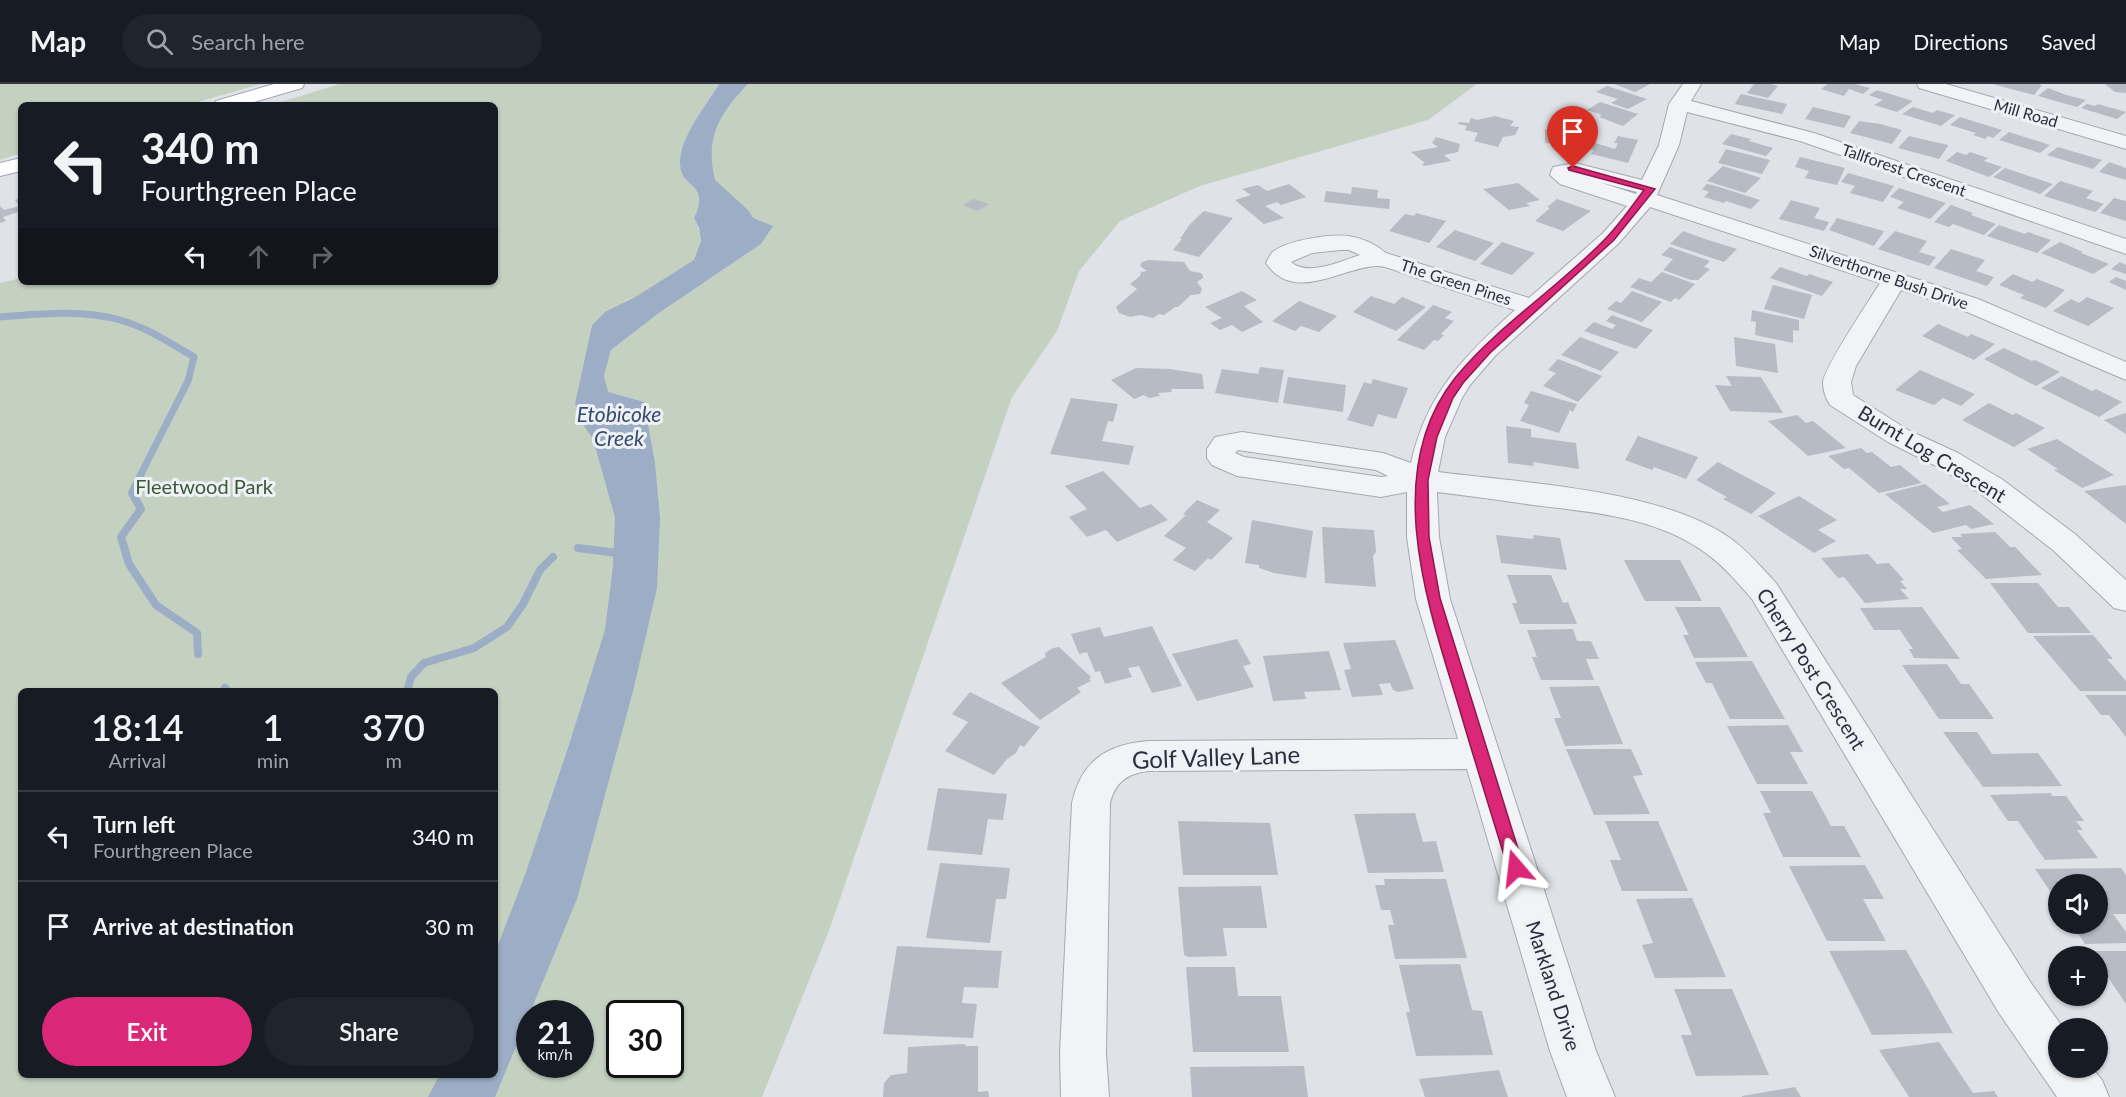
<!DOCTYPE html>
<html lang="en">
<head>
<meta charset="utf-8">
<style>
  body { margin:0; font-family:Lato,sans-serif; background:#20242c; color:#f1f3f6; height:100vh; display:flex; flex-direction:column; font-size:22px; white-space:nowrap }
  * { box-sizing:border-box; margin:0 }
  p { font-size:20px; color:#9ea1a6 }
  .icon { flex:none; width:33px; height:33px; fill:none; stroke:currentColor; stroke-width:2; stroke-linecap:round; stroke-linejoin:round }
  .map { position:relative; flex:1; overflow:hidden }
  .drawer { position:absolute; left:18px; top:604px; width:480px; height:390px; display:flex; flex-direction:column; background:#171b24; border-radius:9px; box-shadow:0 2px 4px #0004 }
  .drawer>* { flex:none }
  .guide { position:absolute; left:18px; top:18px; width:480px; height:183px; border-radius:9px; box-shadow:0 2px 4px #0004; background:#171b24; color:#f1f3f6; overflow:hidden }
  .buttons { position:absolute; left:2048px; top:790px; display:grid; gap:12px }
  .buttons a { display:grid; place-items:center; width:60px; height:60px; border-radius:50%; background:#171b24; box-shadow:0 2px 4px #0004; font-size:30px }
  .speed { position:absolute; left:516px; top:916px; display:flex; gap:12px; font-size:30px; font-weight:700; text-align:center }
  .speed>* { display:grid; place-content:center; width:78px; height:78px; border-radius:50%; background:#171b24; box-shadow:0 2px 4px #0004; line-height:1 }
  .speed small { font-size:15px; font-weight:400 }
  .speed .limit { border:3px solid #111; border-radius:9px; background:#fff; color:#111 }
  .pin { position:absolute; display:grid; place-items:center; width:51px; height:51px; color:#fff; margin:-62px -26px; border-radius:50% 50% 50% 0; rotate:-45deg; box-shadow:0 0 6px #0007 }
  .pin .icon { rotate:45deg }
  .me { position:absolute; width:66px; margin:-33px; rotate:343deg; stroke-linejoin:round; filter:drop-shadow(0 0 4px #0008) }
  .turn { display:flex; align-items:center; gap:21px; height:126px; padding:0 24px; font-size:27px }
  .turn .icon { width:78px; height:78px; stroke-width:2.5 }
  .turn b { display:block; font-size:42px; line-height:51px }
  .lanes { display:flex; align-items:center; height:57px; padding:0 24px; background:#0003; justify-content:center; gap:30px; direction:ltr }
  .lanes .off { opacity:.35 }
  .eta { display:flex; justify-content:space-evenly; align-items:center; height:102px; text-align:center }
  .eta b { font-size:36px; font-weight:600; line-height:42px }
  .primary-button { display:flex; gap:12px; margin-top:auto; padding:12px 24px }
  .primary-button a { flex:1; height:69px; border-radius:36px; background:#db2777; color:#fff; font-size:24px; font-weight:600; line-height:69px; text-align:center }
  .primary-button a+a { background:#20242c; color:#f1f3f6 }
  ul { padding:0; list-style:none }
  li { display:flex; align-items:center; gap:18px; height:90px; padding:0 24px; border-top:2px solid #363941 }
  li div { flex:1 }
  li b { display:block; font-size:22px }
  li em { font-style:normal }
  header { display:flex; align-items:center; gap:36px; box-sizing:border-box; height:84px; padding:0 30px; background:#171b24; border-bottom:2px solid #363941 }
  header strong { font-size:28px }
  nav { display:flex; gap:33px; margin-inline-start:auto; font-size:21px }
  .search { width:420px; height:54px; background:#20242c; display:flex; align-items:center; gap:15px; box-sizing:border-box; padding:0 21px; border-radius:33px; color:#9ea1a6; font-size:22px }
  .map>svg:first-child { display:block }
  .green { fill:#c4d1c1; fill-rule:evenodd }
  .water { fill:#9cadc5 }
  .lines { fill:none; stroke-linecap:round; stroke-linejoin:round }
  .stream-far1 { stroke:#9cadc5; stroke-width:7 }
  .stream { stroke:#9cadc5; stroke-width:8 }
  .building { fill:#b7bbc4 }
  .minor-casing { stroke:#a5a9b1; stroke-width:2 }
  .major-casing { stroke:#9fa6b2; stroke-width:2 }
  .minor { fill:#f2f3f6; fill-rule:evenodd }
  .major { fill:#fff; fill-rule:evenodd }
  .route { fill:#db2777; stroke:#8e194d; stroke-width:1.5 }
  .labels { text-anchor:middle; stroke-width:6; stroke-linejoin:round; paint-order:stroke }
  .far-street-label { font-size:16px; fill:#292f3d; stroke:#eef1f5 }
  .street-label { font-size:20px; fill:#292f3d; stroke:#eef1f5 }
  .park-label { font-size:20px; fill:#3b5837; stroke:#eef1f5 }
  .water-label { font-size:21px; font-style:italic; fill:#364b6e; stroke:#eef1f5 }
  .near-street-label { font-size:24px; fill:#292f3d; stroke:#eef1f5 }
</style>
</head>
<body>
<header>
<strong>Map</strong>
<div class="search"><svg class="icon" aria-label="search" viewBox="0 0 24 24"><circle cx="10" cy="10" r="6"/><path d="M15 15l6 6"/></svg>Search here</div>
<nav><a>Map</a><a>Directions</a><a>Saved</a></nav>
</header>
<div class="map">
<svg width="2126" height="1013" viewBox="0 0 2126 1013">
  <rect width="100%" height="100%" fill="#dfe2e7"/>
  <!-- green -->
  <path class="green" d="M0 0H260L188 21H21V69L0 76Z
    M340 0H719C706 21 679 55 680 80 682 106 711 98 694 134 701 147 704 163 694 176 688 185 649 205 637 212L627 216 592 241 575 319 604 292 611 266 659 229 761 160 772 142 753 134C744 118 721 108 714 95 712 90 712 82 712 77 710 45 726 22 748 0H1477L1428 36 1200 102 1120 137 1079 187 1057 247 1012 313 830 844 762 1013H0V199L21 194V198H495V21H271ZM21 608H495V992H21ZM530 930H580V981H530ZM620 930H670V981H620Z"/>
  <!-- water -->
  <path class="water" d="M719 0H748C719 30 705 54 715 96L748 126 753 134 773 142 761 160 659 229 611 266 604 292 608 308 644 318 655 379 660 434 657 504 633 607 577 815 495 1013H428L439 992H495V869L525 791 569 661 605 546 613 482 615 433 593 355 580 336 575 319 592 241 605 228 637 212 694 176 701 157 699 144 694 134C711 98 681 106 680 80 679 54 706 22 719 0Z"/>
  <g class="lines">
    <!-- stream-far1 -->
    <path class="stream-far1" d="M0 233C39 230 81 225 120 236 146 243 170 259 194 273L188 297 139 394"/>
    <!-- stream -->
    <path class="stream" d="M140 393 132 409 141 425 121 453 129 480 156 521 197 549 198 570
      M578 464 625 470
      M225 604 228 608
      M407 608 411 593 424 579 474 564 507 543 523 520 540 486 553 473"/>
  </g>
  <!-- building -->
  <path class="building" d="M1614 0H1650L1635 8Z
    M1754 0H1771L1778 2 1768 14 1747 9Z
    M1828 0H1855L1870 4 1863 10 1849 5 1844 12 1821 5Z
    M1992 0H2039L2042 1 2034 11Z
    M2105 0H2126V9L2115 8Z
    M1607 2 1647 15 1628 25 1611 19 1618 15 1596 8Z
    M2048 4 2066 11 2086 16 2077 23 2038 12Z
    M1877 6 1913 17 1897 28 1874 21 1883 16 1869 11Z
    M1741 10 1787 20 1782 30 1735 20Z
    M1600 18 1638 30 1623 42 1599 33 1602 31 1587 26Z
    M2087 20 2095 22 2098 20 2126 28 2117 35 2081 24Z
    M1813 23 1851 32 1844 44 1805 35Z
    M1913 23 1933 29 1937 26 1955 31 1941 42 1902 30Z
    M1495 32 1514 37 1510 42 1519 43 1515 51 1503 53 1498 63 1474 57 1478 49 1465 46 1467 42 1458 40 1459 38 1469 39 1471 34 1477 36Z
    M1960 33 2002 46 1993 54 1988 52 1985 55 1973 51 1976 49 1950 41Z
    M1859 37 1880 40 1902 46 1892 60 1850 49Z
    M1565 43 1585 45 1587 64 1545 59V45L1565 47Z
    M2009 48 2050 61 2040 69 1999 56Z
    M1731 50 1751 55 1749 57 1773 64 1766 72 1722 60Z
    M1618 52 1638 56 1628 79 1591 70 1594 66H1591L1595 59 1615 65 1618 59H1614Z
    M1909 52 1948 61V62L1939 75 1898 64Z
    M1436 53 1460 60 1458 68 1444 71 1451 77 1424 82 1422 80 1425 79 1411 68 1438 63 1432 59Z
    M2058 63 2102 76 2093 85 2047 71Z
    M1726 65 1770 76 1762 90 1718 79Z
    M1957 68 1966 71 1970 68 1988 74 1984 77 2002 83 1989 93 1946 77Z
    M1800 73 1845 84 1837 101 1805 94 1809 87 1795 83Z
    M2109 78 2126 84V96L2099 88Z
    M1723 82 1761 94 1745 109 1707 97Z
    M2005 84 2053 100 2040 110 1993 93Z
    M1848 89 1894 102 1883 118 1850 109 1855 102 1841 98Z
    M2060 97 2093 107 2086 114 2104 120 2095 128 2044 112Z
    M1518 99 1540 116 1526 119 1530 122 1509 126 1483 105Z
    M1289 100 1306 113 1281 121 1277 118 1265 122 1284 134 1264 140 1235 116 1251 111 1242 105 1258 101 1267 107Z
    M1707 100 1716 102 1760 116 1751 125 1726 117 1724 119 1704 113 1709 108 1702 105Z
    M1352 103 1378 106 1377 114 1390 115 1389 125 1324 118 1326 107 1351 110Z
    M1899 104 1946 119 1930 135 1897 124 1904 118 1890 113Z
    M21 114V127L3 133 6 137 0 139V122L4 126 20 122 15 116Z
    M2114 114 2126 117V137L2100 129Z
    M974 115 989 120 977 127 963 121Z
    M1557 115 1591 127 1563 147 1535 137 1550 124 1547 123Z
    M1791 116 1820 124 1814 134 1829 138 1824 147 1779 135Z
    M1951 121 1973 129 1971 131 1996 140 1984 151 1953 140 1949 143 1934 138Z
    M1204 127 1233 134 1199 173 1173 166 1182 155H1180L1190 140Z
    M1416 129 1446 137 1429 159 1389 147 1405 130 1414 132Z
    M1837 134 1884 147 1874 162 1829 146Z
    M1999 141 2025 150 2028 148 2051 156 2037 169 1987 152Z
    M1455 146 1494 159 1475 177 1436 163Z
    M1683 147 1705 155 1737 165 1724 178 1670 160Z
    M1895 147 1927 157 1919 168 1936 173 1929 182 1878 165Z
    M1502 158 1535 169 1512 191 1480 180Z
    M2060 158 2083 168 2081 169 2109 180 2093 190 2041 169Z
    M1670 163 1710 177 1704 183 1710 185 1698 196H1691L1663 186 1673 175 1661 171Z
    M1951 165 1985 176 1976 187 1994 193 1987 202 1934 184Z
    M1149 176 1184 178 1190 187 1201 189 1203 192V194L1197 198 1202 205 1200 210 1191 211 1178 223H1175L1164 231 1159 230 1153 234 1141 231 1130 233 1119 229 1116 223 1137 205 1130 200 1140 192 1141 188 1147 187 1140 182 1142 178Z
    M2120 178 2126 181V190L2111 185Z
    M1780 183 1807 192 1809 190 1833 198 1822 212 1770 194Z
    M1662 188 1695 200 1679 216 1675 214 1671 218 1630 203 1639 194 1651 198Z
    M2013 190 2032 198 2037 195 2065 206 2046 224 2020 214 2024 211 1999 201Z
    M2116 193 2126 197V206L2109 198Z
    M1773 201 1812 211 1804 235 1764 225Z
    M1242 207 1257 216 1244 222 1263 238 1242 248 1232 241 1220 246 1210 239 1222 234 1205 223Z
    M1632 207 1662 218 1642 238 1607 225 1616 217 1621 219Z
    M1371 212 1394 220 1402 213 1426 223 1396 247 1353 228Z
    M2087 213 2114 224 2088 242 2053 227 2071 215 2079 219Z
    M1299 217 1337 232 1319 248 1301 242 1295 247 1272 237Z
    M1433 221 1452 228 1445 234 1454 237 1441 250 1444 251 1438 257 1434 256 1424 266 1397 256Z
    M1752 226 1799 236V247L1793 246V259L1755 251 1756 238 1751 237Z
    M1612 231 1653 246 1636 265 1584 247 1594 238 1612 245 1616 241 1606 237Z
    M1938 240 1968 253 1971 250 1995 260 1974 276 1922 252Z
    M1580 253 1619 268 1601 287 1561 271Z
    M1734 253 1775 260 1778 289 1736 282Z
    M2004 264 2032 277 2035 276 2060 288 2036 302 1984 275Z
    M1558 275 1602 292 1578 318 1543 302 1556 289 1548 286Z
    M1260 283 1284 286 1278 319 1215 309 1222 285 1258 290Z
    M1136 284 1170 285 1202 290 1204 305H1171L1172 308 1158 309 1160 312 1149 314 1144 311 1134 315 1111 296Z
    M1920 286 1975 310 1961 322 1943 314 1934 321 1895 306Z
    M1726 292 1761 293 1783 329 1730 327 1715 301 1732 302Z
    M2062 292 2092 307 2096 305 2122 318 2099 333 2041 304Z
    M1288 293 1346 301 1343 328 1283 319Z
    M1373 295 1408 304 1396 335 1378 330 1373 343 1347 336 1364 298 1371 300Z
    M1531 307 1577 320 1573 328 1570 326 1559 349 1520 337 1529 321 1524 319Z
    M1071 314 1118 320 1113 338 1108 337 1102 357 1134 362 1129 381 1050 370Z
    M1989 319 2013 331 2016 329 2045 344 2014 363 1962 336Z
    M2126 329V350L2104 336Z
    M1797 331 1806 339 1813 337 1846 364 1808 372 1768 337Z
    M1506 342 1531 345V353L1576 359 1579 385 1533 378 1534 382 1508 379Z
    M1638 352 1698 373 1686 395 1654 383 1652 386 1625 376Z
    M2057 355 2114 391 2082 404 2054 386 2058 385 2027 365Z
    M1861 364 1867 369 1872 368 1891 383 1900 381 1922 399 1879 409 1849 384 1844 385 1828 372Z
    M1718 378 1776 409 1751 430 1723 415 1727 413 1696 396Z
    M1103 387 1140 424 1151 420 1168 436 1117 458 1106 446 1087 453 1069 433 1087 425 1065 402Z
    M1925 400 1950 420 1937 423 1943 428 1970 421 1994 440 1971 445 1966 441 1933 449 1885 410Z
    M2126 401V440L2084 407Z
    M1799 412 1837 436 1818 446 1836 457 1814 469 1758 432Z
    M1197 416 1220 426 1207 438 1233 454 1211 476 1208 474 1195 487 1173 476 1186 464 1164 452 1186 431 1183 430Z
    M1252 436 1313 447 1306 494 1274 489 1259 484V481L1245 479Z
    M1322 443 1374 446 1376 468 1373 472 1376 503 1325 499Z
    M1995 448 2010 463H2015L2042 491 1986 495 1957 466 1962 465 1951 453H1962L1960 450Z
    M1496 451 1534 455 1533 451 1560 454 1567 486 1501 479Z
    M1868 470 1877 480 1889 479 1904 496 1900 497 1907 505H1900L1909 515 1865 519 1844 493 1838 494 1821 474Z
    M1624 476H1680L1702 517H1645Z
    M1507 491H1551L1563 519 1568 518 1577 540H1520L1512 519H1517Z
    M1990 499H2038L2058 523H2069L2091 549H2028Z
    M1675 523H1720L1748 573 1694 574 1683 551H1689Z
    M1922 523 1960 575 1914 574 1909 565H1913L1900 546H1874L1860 524Z
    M1152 542 1182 602 1152 609 1139 582 1128 584 1132 593 1105 600 1100 587 1095 588 1087 568 1079 570 1071 550 1100 543 1104 553Z
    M1573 545 1577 557H1591L1599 575H1586L1594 596H1541L1532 573H1537L1527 546Z
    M2093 551 2113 575H2107L2126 597V607H2080L2033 552Z
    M1237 555 1251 580 1243 582 1254 603 1197 617 1172 570Z
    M1395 556 1414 605 1398 608 1393 606 1390 599 1379 600 1383 611 1352 613 1344 586 1351 585 1343 559Z
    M1059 563 1091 593 1089 595 1091 597 1077 604 1081 608 1040 636 1001 599 1046 573 1045 569 1053 564Z
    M1329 567 1341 606 1304 608 1306 615 1273 617 1263 572Z
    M1752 577 1785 635H1730L1712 599H1706L1695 578Z
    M1947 580 1961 600H1969L1994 635H1939L1902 581Z
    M1599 602 1623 660 1565 662 1554 634H1561L1549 603Z
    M970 608 1040 643 1024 663 1020 661 1016 669 1007 675 994 691 945 667 968 638 952 630Z
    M2085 611H2126V653L2109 631H2101Z
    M1788 641 1803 668H1790L1808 700H1757L1727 642Z
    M1943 648H1977L1992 670 2038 669 2062 702 1983 703Z
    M1566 665H1631L1643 691 1633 692 1650 730 1594 731Z
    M938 704 1007 710 1003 736 988 735 982 771 927 766Z
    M1760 707H1812L1831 742H1844L1861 773H1783L1763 729H1771Z
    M2051 709 2052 712H2066L2084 737H2076L2083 746H2077L2098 774 2045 776 2018 737H2008L1990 711Z
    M1415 729 1423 758 1436 757 1444 788 1368 789 1354 730Z
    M1178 737 1270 739 1278 791H1183Z
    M1605 737H1658L1688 807H1622L1610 776H1621Z
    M940 779 1010 784 1006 815H996L990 859 926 854Z
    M1865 781 1884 815H1863L1886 857H1827L1789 782Z
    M2121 784 2126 791V830H2113L2126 848V859L2085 860 2072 840H2097V801H2058V819L2035 785Z
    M1384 795H1446L1467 874 1395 875 1388 841H1394L1390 826H1381L1375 801H1385Z
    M1261 802 1267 844H1223L1227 872 1189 873 1184 871 1178 803Z
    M1692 814 1726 893 1655 894 1642 861 1653 859 1636 815Z
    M897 862 1002 867 998 904 964 903 962 919 977 920 973 954 883 950Z
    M1906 866 1953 949 1872 951 1829 867Z
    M2090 867H2126V920L2097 877V873Z
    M1460 880 1472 926 1482 927 1493 971 1416 972 1406 928H1410L1399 881Z
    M1186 883H1235L1238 912H1281L1289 968H1193Z
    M1674 905H1732L1769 991 1696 992 1681 951H1692Z
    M1939 958 1973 1009 1994 1007 1998 1013H1909L1879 966Z
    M965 960 966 962H978V1008L988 1007 989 1013H883L884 999 891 991 907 989 908 963Z
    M1304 982 1308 1013H1192L1190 983Z
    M1499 986 1508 1013H1425L1419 995Z
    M1795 1003 1801 1013H1742V1012Z"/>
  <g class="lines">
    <!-- minor casing -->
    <g class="minor-casing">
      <path id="minor" d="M1683 0H1701L1691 17 1814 49 2126 155V170L1800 57 1687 28 1679 61 1657 111 1978 215 2126 278V296L1960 225 1901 206 1856 282 1851 298 1853 311 1908 346 1958 369 2003 396 2075 450 2126 496V527L2114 524 2053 466 1981 410 1938 383 1888 358 1830 321C1826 315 1823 306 1823 298 1825 282 1869 217 1880 199L1650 123 1619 159 1495 272 1470 301 1462 314 1445 353 1438 388C1523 399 1660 405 1730 454 1748 467 1761 483 1776 499L2031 899 2064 945H2058V984H2092L2102 996 2109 1013H2057L1999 929 1752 515C1738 499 1725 483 1707 470 1658 433 1592 428 1533 421 1501 416 1469 412 1437 408L1439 453 1450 515 1596 967 1615 1013H1567L1550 967 1467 685 1149 687C1128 689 1115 698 1110 719L1106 969 1109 1013H1061L1060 969 1072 719C1081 677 1107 660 1149 657L1458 655 1416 515 1407 453V408L1381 413 1237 392 1212 381 1207 374V365L1215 353 1242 348 1383 369 1411 379C1426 310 1464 272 1515 226 1481 215 1446 204 1411 192 1401 189 1386 181 1376 182 1340 184 1294 220 1266 179 1268 175 1270 170 1274 167 1289 156 1330 150 1348 152 1363 154 1375 160 1386 169L1529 214 1603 149 1627 122 1560 100 1550 91 1553 83 1575 79 1642 96 1659 61 1669 20ZM1599 98 1637 108 1636 110ZM1340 166H1349L1360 171C1341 177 1308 193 1291 178L1312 169ZM1238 366 1376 386 1388 392 1381 393 1244 373 1235 369Z
        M1917 0H1946L2126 52V65L1919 4Z"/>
    </g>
    <!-- major casing -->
    <g class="major-casing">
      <path id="major" d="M274 0H304L302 4 244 21H213L216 17Z
        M21 74V87L0 92V79Z"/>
    </g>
    <!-- minor -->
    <use href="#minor" class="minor"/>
    <!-- major -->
    <use href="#major" class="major"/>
  </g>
  <!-- route -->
  <path class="route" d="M1573 82 1655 105 1614 156 1490 269 1463 299 1453 314 1437 353 1428 396 1429 453 1440 514 1524 784 1522 790 1516 792 1510 790 1508 784C1491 729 1474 675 1458 620 1427 519 1381 387 1455 294 1499 240 1560 203 1608 152 1621 138 1632 122 1644 106L1569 86 1568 84Z"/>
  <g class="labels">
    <!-- far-street labels -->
    <g class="far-street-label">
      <text transform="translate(2026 29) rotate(16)" y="6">Mill Road</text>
      <text transform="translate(1904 86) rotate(19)" y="6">Tallforest Crescent</text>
      <text transform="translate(1889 193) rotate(19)" y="6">Silverthorne Bush Drive</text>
      <text transform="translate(1456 198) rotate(18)" y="6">The Green Pines</text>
    </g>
    <!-- street labels -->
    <g class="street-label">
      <text transform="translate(1932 370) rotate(31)" y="7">Burnt Log Crescent</text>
      <text transform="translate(1811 585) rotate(58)" y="7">Cherry Post Crescent</text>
      <text transform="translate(1553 902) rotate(72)" y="7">Markland Drive</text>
    </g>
    <!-- park labels -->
    <g class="park-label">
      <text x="204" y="410">Fleetwood Park</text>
    </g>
    <!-- water labels -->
    <g class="water-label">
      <text x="619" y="338">Etobicoke<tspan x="619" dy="24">Creek</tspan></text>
    </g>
    <!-- near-street labels -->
    <g class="near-street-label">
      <text transform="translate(1216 674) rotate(-2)" y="8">Golf Valley Lane</text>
    </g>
  </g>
</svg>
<div class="buttons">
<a><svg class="icon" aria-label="sound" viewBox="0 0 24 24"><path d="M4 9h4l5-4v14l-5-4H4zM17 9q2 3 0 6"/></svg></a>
<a>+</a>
<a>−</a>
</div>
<div class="speed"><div>21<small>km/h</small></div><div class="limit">30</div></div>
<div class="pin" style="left:1573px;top:84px;background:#d93025"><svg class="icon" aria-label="arrive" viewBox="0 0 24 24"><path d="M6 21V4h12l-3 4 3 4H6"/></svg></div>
<svg class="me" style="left:1516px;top:784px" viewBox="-20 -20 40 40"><path d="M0-17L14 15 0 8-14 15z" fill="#db2777" stroke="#fff" stroke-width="4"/></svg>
<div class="guide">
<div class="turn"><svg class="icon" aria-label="left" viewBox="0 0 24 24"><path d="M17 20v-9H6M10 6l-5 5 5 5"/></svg><div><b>340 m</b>Fourthgreen Place</div></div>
<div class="lanes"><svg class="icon" aria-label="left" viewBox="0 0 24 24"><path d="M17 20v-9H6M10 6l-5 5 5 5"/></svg><svg class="icon off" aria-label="ahead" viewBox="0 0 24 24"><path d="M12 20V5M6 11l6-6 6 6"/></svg><svg class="icon off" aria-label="right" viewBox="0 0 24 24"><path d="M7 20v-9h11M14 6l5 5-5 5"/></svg></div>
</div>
<section class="drawer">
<div class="eta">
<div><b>18:14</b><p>Arrival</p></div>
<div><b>1</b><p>min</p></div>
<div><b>370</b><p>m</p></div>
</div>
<ul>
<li><svg class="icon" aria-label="left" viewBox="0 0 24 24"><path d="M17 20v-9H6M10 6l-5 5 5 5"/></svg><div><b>Turn left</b><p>Fourthgreen Place</p></div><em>340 m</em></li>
<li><svg class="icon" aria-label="arrive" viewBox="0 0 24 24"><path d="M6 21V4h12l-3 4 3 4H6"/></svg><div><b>Arrive at destination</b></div><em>30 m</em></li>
</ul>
<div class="primary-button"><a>Exit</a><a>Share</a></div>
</section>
</div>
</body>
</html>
